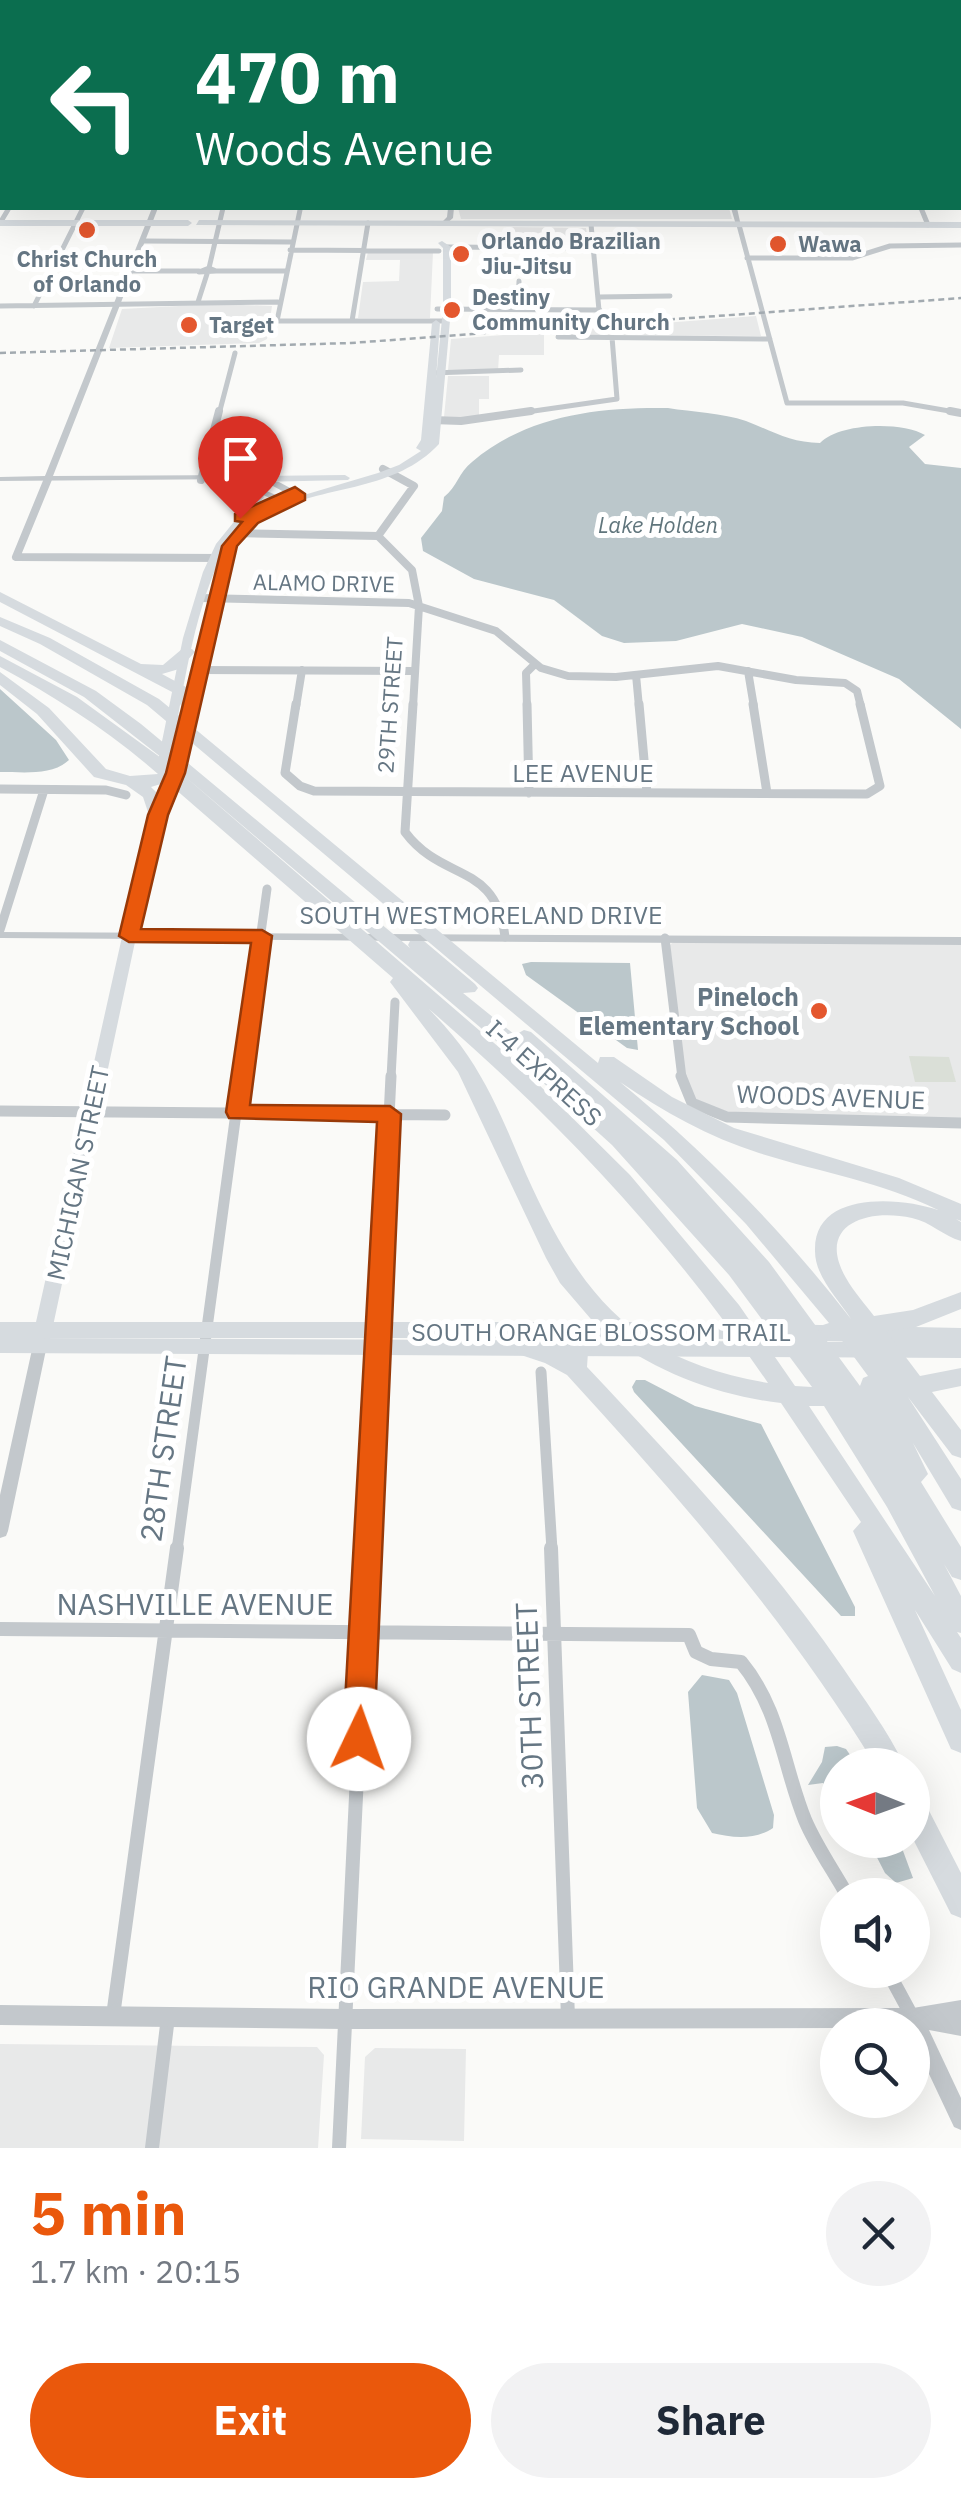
<!DOCTYPE html>
<html lang="en">
<head>
<meta charset="utf-8">
<style>
  body { margin:0; font-family:"IBM Plex Sans",sans-serif; background:#f2f2f3; color:#1f2937; height:100vh; display:flex; flex-direction:column; font-size:38px; white-space:nowrap }
  * { box-sizing:border-box; margin:0 }
  p { font-size:32px; color:#747a83 }
  .icon { flex:none; width:55px; height:55px; fill:none; stroke:currentColor; stroke-width:2; stroke-linecap:round; stroke-linejoin:round }
  .map { position:relative; height:2148px; overflow:hidden }
  .panel { display:flex; flex-direction:column; background:#fff; flex:1 }
  .panel>* { flex:none }
  .top-card { position:absolute; left:0px; top:0px; width:962px; height:210px; box-shadow:0 10px 40px #0002; background:#0b6e4f; color:#fff; overflow:hidden }
  .needle { width:65px; rotate:271deg }
  .buttons { position:absolute; left:820px; top:1748px; display:grid; gap:20px }
  .buttons a { display:grid; place-items:center; width:110px; height:110px; border-radius:50%; background:#fff; box-shadow:0 10px 40px #0002; font-size:50px }
  .pin { position:absolute; display:grid; place-items:center; width:85px; height:85px; color:#fff; margin:-102px -42px; border-radius:50% 50% 50% 0; rotate:-45deg; box-shadow:0 0 10px #0007 }
  .pin .icon { rotate:45deg }
  .me { position:absolute; width:110px; margin:-55px; rotate:3deg; stroke-linejoin:round; filter:drop-shadow(0 0 8px #0008) }
  .turn { display:flex; align-items:center; gap:35px; height:210px; padding:0 30px; font-size:45px }
  .turn .icon { width:130px; height:130px; stroke-width:2.5 }
  .turn b { display:block; font-size:70px; line-height:85px }
  .round { display:grid; place-items:center; flex:none; width:105px; height:105px; border-radius:52px; background:#f2f2f3 }
  .head { display:flex; align-items:center; justify-content:space-between; height:170px; padding:0 30px }
  h1 { font-size:60px; font-weight:700; line-height:75px; color:#ea580c }
  .action { display:flex; gap:20px; margin-top:auto; padding:20px 30px }
  .action a { flex:1; height:115px; border-radius:60px; background:#ea580c; color:#fff; font-size:40px; font-weight:700; line-height:115px; text-align:center }
  .action a+a { background:#f2f2f3; color:#1f2937 }
  .map>svg:first-child { display:block }
  .built { fill:#e8e9e9 }
  .green { fill:#dadfd7 }
  .water { fill:#bbc7cb }
  .lines { fill:none; stroke-linecap:round; stroke-linejoin:round }
  .minor-far5 { stroke:#c3c8cc; stroke-width:4 }
  .minor-far4 { stroke:#c3c8cc; stroke-width:5 }
  .minor-far3 { stroke:#c3c8cc; stroke-width:8 }
  .minor-far2 { stroke:#c3c8cc; stroke-width:9 }
  .minor-far1 { stroke:#c3c8cc; stroke-width:11 }
  .minor { stroke:#c3c8cc; stroke-width:14 }
  .tertiary { fill:#c3c8cc; fill-rule:evenodd }
  .secondary { fill:#d6dbdf; fill-rule:evenodd }
  .primary { fill:#d6dbdf; fill-rule:evenodd }
  .motorway { fill:#d6dbdf; fill-rule:evenodd }
  .rail { stroke:#a2aab0; stroke-width:2.5; stroke-dasharray:6 4; stroke-linecap:butt }
  .route { fill:#ea580c; stroke:#983908; stroke-width:2.5 }
  .poi-dot { fill:#e4572e; stroke:#fff; stroke-width:4 }
  .labels { text-anchor:middle; stroke-width:10; stroke-linejoin:round; paint-order:stroke }
  .far-poi-label { font-size:22px; font-weight:bold; fill:#657683; stroke:#fff; text-anchor:start }
  .far-water-label { font-size:22px; font-style:italic; fill:#60757c; stroke:#fff }
  .far-street-label { font-size:22px; fill:#657683; stroke:#fff }
  .street-label { font-size:25px; fill:#657683; stroke:#fff }
  .poi-label { font-size:25px; font-weight:bold; fill:#657683; stroke:#fff; text-anchor:end }
  .near-street-label { font-size:30px; fill:#657683; stroke:#fff }
</style>
</head>
<body>
<div class="map">
<svg width="961" height="2148" viewBox="0 0 961 2148">
  <rect width="100%" height="100%" fill="#fafaf8"/>
  <!-- built -->
  <path class="built" d="M458 208H729L732 219H461Z
    M505 227 586 228 589 246H504Z
    M368 252H433L430 318H358L363 282 399 281 400 260H366Z
    M216 304 272 306 267 339 259 343 109 348 122 309Z
    M756 316 761 336 544 335V355H499L498 371 448 370 451 339Z
    M448 376H489V399H479V417H444Z
    M673 942 961 943V1119L741 1116 697 1102 686 1086 670 945Z
    M0 2044 317 2047 324 2055 318 2148H0Z
    M375 2048 466 2049 464 2141 361 2139 365 2057Z"/>
  <!-- green -->
  <path class="green" d="M909 1056 949 1057 956 1082H915Z"/>
  <!-- water -->
  <path class="water" d="M668 408C692 412 723 413 746 421 772 431 791 443 820 443 839 423 901 421 925 435L909 447 925 464 961 468V729L899 679 802 637 742 624 676 641 624 643 602 636 554 600 474 579 423 551 421 538 442 511 444 497C457 487 459 472 472 462 527 415 598 407 668 408Z
    M0 689 56 740 69 760C52 776 23 772 0 772Z
    M531 962 630 963 638 1050 627 1048 526 975 522 964Z
    M636 1380H645L695 1406 761 1424 855 1607V1616H841L634 1392 632 1387Z
    M702 1675 729 1680 737 1693 774 1815 773 1828C755 1840 733 1838 712 1833L697 1808 688 1692Z
    M837 1746 846 1749 857 1765H838L837 1800 823 1783 808 1785 822 1762 825 1747Z
    M868 1840H899L913 1878 896 1883 885 1873Z"/>
  <g class="lines">
    <!-- minor-far5 -->
    <path class="minor-far5" d="M353 0 474 1
      M717 0 724 2
      M481 1 522 0
      M759 2 770 0
      M0 112 2 107"/>
    <!-- minor-far4 -->
    <path class="minor-far4" d="M921 208 928 225
      M300 210 277 321H446
      M0 223 9 208
      M591 224 600 321
      M739 225 787 403H903L961 413
      M142 241 292 242
      M447 247 594 248
      M290 250 439 251
      M747 258H852L890 246 961 245
      M209 268 216 271 199 272Z
      M209 268 223 208
      M129 271H199
      M216 271H285
      M598 297 670 296
      M198 302 207 274
      M0 306 278 302
      M34 306 83 208
      M437 309 600 310
      M518 309 519 281
      M352 321 368 223
      M558 337 770 339
      M432 373 521 370
      M219 414 235 353
      M513 414 617 399 612 337"/>
    <!-- minor-far3 -->
    <path class="minor-far3" d="M950 411 961 413
      M432 420 461 421 531 411
      M383 469 414 486 378 536 412 570 419 606 413 707
      M48 479 16 557 220 558
      M201 480 219 411
      M233 533 378 536
      M201 598 409 603 496 631 541 668 568 676 616 677 718 666 796 680 845 683 857 691 861 707
      M199 670 415 671
      M748 671 754 707
      M636 675 639 707
      M296 707 302 670
      M527 707 526 673 535 664"/>
    <!-- minor-far2 -->
    <path class="minor-far2" d="M296 704 285 773 300 786 314 791 867 794 880 786 860 704
      M413 704 405 832C443 883 496 861 505 937
      M527 704 529 793
      M639 704 647 793
      M753 704 767 793
      M0 789 106 790 126 795
      M0 930 44 790
      M665 938 682 1078
      M241 1078 267 889
      M391 1078 395 1002"/>
    <!-- minor-far1 -->
    <path class="minor-far1" d="M681 1076 692 1103 727 1117 961 1123
      M0 1111 445 1115
      M541 1372 552 1550
      M177 1550 241 1076
      M368 1550 391 1076"/>
    <!-- minor -->
    <path class="minor" d="M551 1548 568 2018
      M0 1629 689 1635 696 1652 711 1659 741 1662C780 1709 783 1766 805 1820 816 1846 833 1870 847 1895
      M887 1970 913 2018
      M113 2016 177 1548
      M152 2148 168 2017
      M339 2148 368 1548"/>
    <!-- tertiary -->
    <path class="tertiary" d="M450 0H454L453 2H449Z
      M0 14H2V19L0 20Z
      M960 97H961V101H960Z
      M0 131H2V135H0Z
      M152 208H158L53 476 241 475 279 482 303 495V499H297L273 486 241 479 0 481V477L45 476Z
      M448 208H454L453 218 446 224H442V222L447 217Z
      M731 208H737L741 226 736 225Z
      M240 482H246L292 502 285 504 240 486Z
      M0 932 961 937V945L0 938Z
      M40 1340 45 1341 47 1345 8 1531 6 1536 0 1538V1495L33 1345 35 1341Z
      M961 2000V2036L929 2030 961 2098V2130L954 2127 912 2038V2025H838V2028L346 2029 0 2025V2005L346 2009 913 2008Z"/>
    <!-- secondary -->
    <path class="secondary" d="M442 241 451 247V309L439 444C395 491 329 485 275 510 258 518 246 532 234 546L181 773 164 815 138 928 50 1340 47 1345 41 1347 35 1345 32 1340 124 928 152 815 169 773 222 554C191 620 183 695 169 766L163 770 157 766 183 638 203 572 216 544 254 497 246 486 247 484H255L264 497 244 520 240 521 241 523 233 534 248 518 267 506 378 473 399 465 421 451 416 448 421 440 432 323 436 320 440 323 436 379 443 309V248L438 243Z
      M345 475 350 478 348 480 258 482 253 479 258 476Z"/>
    <!-- primary -->
    <path class="primary" d="M0 220H188L192 223 188 226H0Z
      M199 220 961 222V228L196 225Z
      M0 1322H673L961 1328V1358L0 1353ZM39 1338H673L880 1342Z"/>
    <!-- motorway -->
    <path class="motorway" d="M0 592 141 664 163 665 182 649H192L195 652 179 669 162 674 186 687 198 708 196 711H184L174 693 0 602Z
      M0 617 50 638 159 699 598 1063 600 1057H614L672 1097 734 1128 899 1178 961 1204V1221L956 1219 961 1222V1241C943 1236 931 1222 912 1218 868 1208 815 1224 846 1278 854 1292 865 1304 874 1316L913 1310 961 1292V1309L916 1327 886 1331 920 1376 961 1368V1386L932 1392 961 1430V1458L952 1455 908 1397 961 1479V1511L952 1508 913 1443 928 1474 921 1482 961 1547V1580L952 1577 944 1564 961 1596V1633L957 1632 961 1638V1673L952 1669 915 1610 961 1710V1753L951 1749 853 1531 861 1522 781 1403C720 1396 661 1374 611 1338L588 1352 587 1367C677 1463 768 1559 843 1668 864 1699 888 1731 904 1765H875C788 1622 680 1498 567 1375L545 1363 518 1354 514 1348 518 1342 526 1339 565 1352C570 1337 583 1331 596 1325L560 1283 546 1258 458 1072 390 982 393 978 167 782 151 787 158 794 167 815 158 820 149 815 143 797 126 785 94 777 37 714 0 685V672L49 708 106 769 130 776 158 774C109 731 57 698 0 667V656L77 697 175 768 84 697 0 651V640L96 691 141 724 410 948 408 945 410 941H424L475 984 478 988 475 992 463 993 515 1035 524 1030 531 1032 677 1160 769 1262 821 1333 823 1325 829 1323 746 1224 664 1140 147 705 40 644 0 626ZM182 774 508 1051 612 1145 729 1275 812 1387 795 1386 739 1305 630 1175 516 1062ZM429 1009C561 1123 670 1239 768 1383 632 1360 580 1294 526 1174 509 1134 493 1093 468 1056 457 1039 443 1024 429 1009ZM620 1082C664 1112 709 1137 759 1153 819 1172 882 1182 938 1210 901 1197 813 1190 815 1251 815 1277 839 1300 851 1319 783 1231 706 1153 620 1082ZM824 1337 840 1338 868 1376 863 1378 860 1386ZM809 1406H824L887 1507 935 1596Z
      M912 1793 922 1797 961 1873V1918L951 1914 912 1837Z"/>
    <!-- rail -->
    <path class="rail" d="M0 353 351 343 961 298"/>
  </g>
  <!-- route -->
  <path class="route" d="M295 487 305 494V500L258 523 237 546 185 773 168 815 141 929 262 930 272 936 250 1105 390 1106 401 1114 374 1739 370 1749 359 1753 348 1749 343 1739 377 1122 229 1118 226 1112 251 943 129 942 119 936 148 815 166 773 222 546 242 522 235 521V514Z"/>
  <!-- markers -->
  <g class="poi-dot">
    <circle cx="87" cy="230" r="10"/>
    <circle cx="778" cy="244" r="10"/>
    <circle cx="461" cy="254" r="10"/>
    <circle cx="452" cy="310" r="10"/>
    <circle cx="189" cy="325" r="10"/>
    <circle cx="819" cy="1011" r="10"/>
  </g>
  <g class="labels">
    <!-- far-poi labels -->
    <g class="far-poi-label">
      <text x="481" y="249">Orlando Brazilian<tspan x="481" dy="25">Jiu-Jitsu</tspan></text>
      <text x="798" y="252">Wawa</text>
      <text x="87" y="267" text-anchor="middle">Christ Church<tspan x="87" dy="25">of Orlando</tspan></text>
      <text x="472" y="305">Destiny<tspan x="472" dy="25">Community Church</tspan></text>
      <text x="209" y="333">Target</text>
    </g>
    <!-- far-water labels -->
    <g class="far-water-label">
      <text x="658" y="533">Lake Holden</text>
    </g>
    <!-- far-street labels -->
    <g class="far-street-label">
      <text transform="translate(324 583) rotate(1)" y="8">ALAMO DRIVE</text>
      <text transform="translate(390 705) rotate(-86)" y="8">29TH STREET</text>
    </g>
    <!-- street labels -->
    <g class="street-label">
      <text x="583" y="782">LEE AVENUE</text>
      <text x="481" y="924">SOUTH WESTMORELAND DRIVE</text>
      <text transform="translate(544 1073) rotate(42)" y="9">I-4 EXPRESS</text>
      <text transform="translate(831 1097) rotate(2)" y="9">WOODS AVENUE</text>
      <text transform="translate(78 1173) rotate(-78)" y="9">MICHIGAN STREET</text>
      <text x="601" y="1341">SOUTH ORANGE BLOSSOM TRAIL</text>
    </g>
    <!-- poi labels -->
    <g class="poi-label">
      <text x="799" y="1006">Pineloch<tspan x="799" dy="29">Elementary School</tspan></text>
    </g>
    <!-- near-street labels -->
    <g class="near-street-label">
      <text transform="translate(164 1449) rotate(-82)" y="10">28TH STREET</text>
      <text x="195" y="1615">NASHVILLE AVENUE</text>
      <text transform="translate(530 1696) rotate(-92)" y="10">30TH STREET</text>
      <text x="456" y="1998">RIO GRANDE AVENUE</text>
    </g>
  </g>
</svg>
<div class="buttons">
<a><svg class="needle" viewBox="-14 -14 28 28"><path d="M0-13l5 13h-10z" fill="#e53935"/><path d="M0 13l5-13h-10z" fill="#747a83"/></svg></a>
<a><svg class="icon" aria-label="sound" viewBox="0 0 24 24"><path d="M4 9h4l5-4v14l-5-4H4zM17 9q2 3 0 6"/></svg></a>
<a><svg class="icon" aria-label="search" viewBox="0 0 24 24"><circle cx="10" cy="10" r="6"/><path d="M15 15l6 6"/></svg></a>
</div>
<div class="pin" style="left:240px;top:518px;background:#d93025"><svg class="icon" aria-label="arrive" viewBox="0 0 24 24"><path d="M6 21V4h12l-3 4 3 4H6"/></svg></div>
<svg class="me" style="left:359px;top:1739px" viewBox="-20 -20 40 40"><circle r="19" fill="#fff"/><path d="M0-13L10 11 0 6-10 11z" fill="#ea580c"/></svg>
<div class="top-card">
<div class="turn"><svg class="icon" aria-label="left" viewBox="0 0 24 24"><path d="M17 20v-9H6M10 6l-5 5 5 5"/></svg><div><b>470 m</b>Woods Avenue</div></div>
</div>
</div>
<section class="panel">
<div class="head"><div><h1>5 min</h1><p>1.7 km · 20:15</p></div><a class="round"><svg class="icon" aria-label="close" viewBox="0 0 24 24"><path d="M6 6l12 12M18 6L6 18"/></svg></a></div>
<div class="action"><a>Exit</a><a>Share</a></div>
</section>
</body>
</html>
